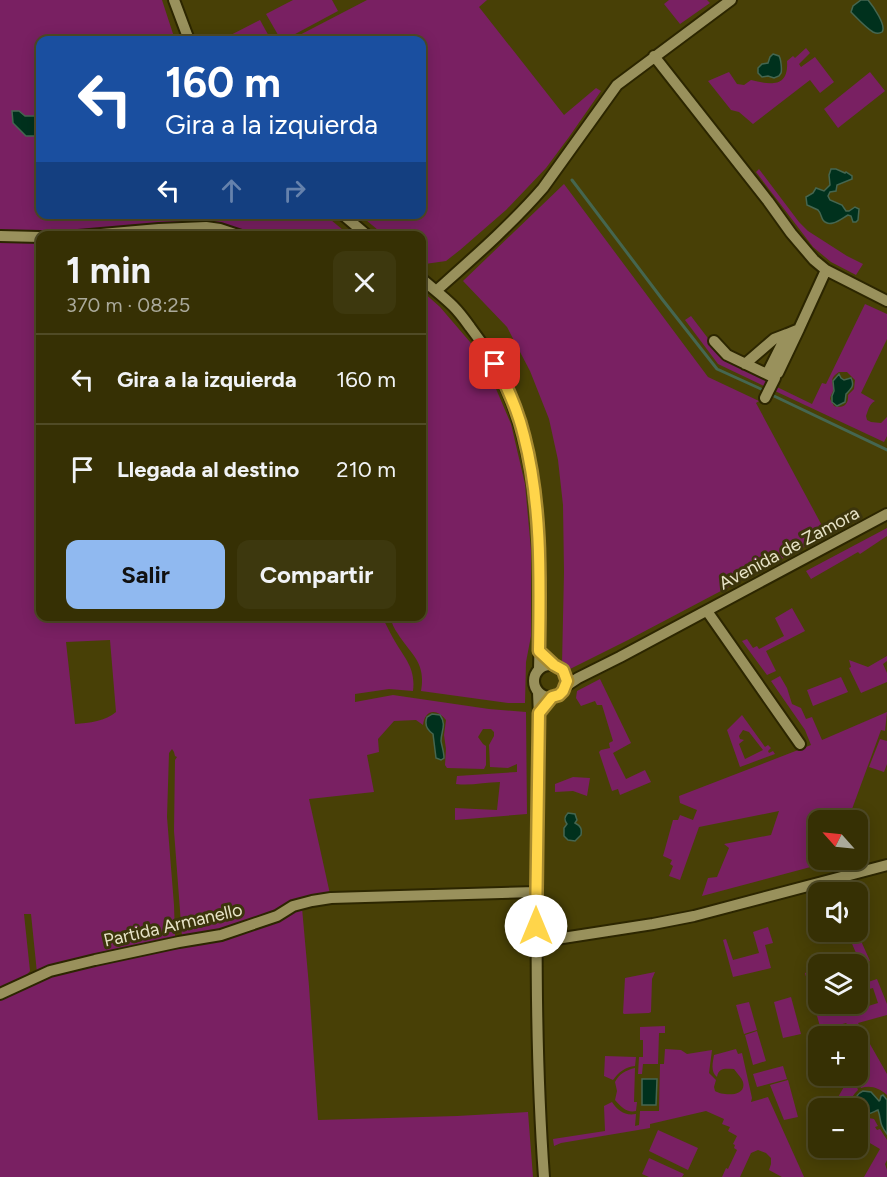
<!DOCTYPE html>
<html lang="es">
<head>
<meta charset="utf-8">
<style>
  body { margin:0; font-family:Figtree,sans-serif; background:#3d380e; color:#f1f3f6; height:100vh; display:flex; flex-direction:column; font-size:22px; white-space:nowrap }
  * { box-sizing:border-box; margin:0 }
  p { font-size:20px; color:#aaa99a }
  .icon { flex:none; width:33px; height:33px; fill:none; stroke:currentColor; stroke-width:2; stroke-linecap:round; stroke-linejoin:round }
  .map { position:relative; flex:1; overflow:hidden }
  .panel { position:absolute; left:36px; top:231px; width:390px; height:390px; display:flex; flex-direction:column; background:#363004; border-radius:12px; box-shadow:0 3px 15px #0003,0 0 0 2px #504b26 }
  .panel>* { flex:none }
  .guide { position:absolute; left:36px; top:36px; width:390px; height:183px; border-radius:12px; box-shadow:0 3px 15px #0003,0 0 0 2px #504b26; background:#1a4fa0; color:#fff; overflow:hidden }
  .needle { width:39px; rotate:297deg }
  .buttons { position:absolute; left:808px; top:810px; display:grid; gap:12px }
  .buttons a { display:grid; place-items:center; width:60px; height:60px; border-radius:12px; background:#363004; box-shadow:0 3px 15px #0003,0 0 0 2px #504b26; font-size:30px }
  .pin { position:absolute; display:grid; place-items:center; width:51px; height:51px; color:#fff; margin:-26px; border-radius:12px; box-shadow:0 3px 9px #0006 }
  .me { position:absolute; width:66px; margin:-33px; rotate:0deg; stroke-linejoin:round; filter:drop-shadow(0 0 4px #0008) }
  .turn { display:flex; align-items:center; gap:21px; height:126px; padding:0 30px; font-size:27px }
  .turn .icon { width:78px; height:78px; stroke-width:2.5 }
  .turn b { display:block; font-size:42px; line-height:51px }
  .lanes { display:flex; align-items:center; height:57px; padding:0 30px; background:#0003; justify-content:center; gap:30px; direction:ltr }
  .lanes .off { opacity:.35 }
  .round { display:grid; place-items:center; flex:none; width:63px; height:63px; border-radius:12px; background:#3d380e }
  .headline { display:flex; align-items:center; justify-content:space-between; height:102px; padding:0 30px }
  h1 { font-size:36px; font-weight:700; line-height:45px }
  .button { display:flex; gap:12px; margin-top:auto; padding:12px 30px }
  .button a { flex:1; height:69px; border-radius:12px; background:#90b9f0; color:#111; font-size:24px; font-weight:700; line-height:69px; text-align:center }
  .button a+a { background:#3d380e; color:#f1f3f6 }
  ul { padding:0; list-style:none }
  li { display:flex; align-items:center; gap:18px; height:90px; padding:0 30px; border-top:2px solid #504b26 }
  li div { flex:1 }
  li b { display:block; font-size:22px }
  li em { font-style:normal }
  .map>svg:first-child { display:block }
  .green { fill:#792062; fill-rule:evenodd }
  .water { fill:#00311d; stroke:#456650; stroke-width:1.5 }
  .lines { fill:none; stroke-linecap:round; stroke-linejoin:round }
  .stream { stroke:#456650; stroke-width:3 }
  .minor-casing { stroke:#2c2600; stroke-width:14 }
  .minor { stroke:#99915c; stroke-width:10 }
  .route-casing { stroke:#a68a30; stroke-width:15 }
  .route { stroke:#ffd54a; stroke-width:10 }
  .labels { text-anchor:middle; stroke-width:6; stroke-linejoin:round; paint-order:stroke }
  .street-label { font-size:18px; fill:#e7e3c7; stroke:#3c350c }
</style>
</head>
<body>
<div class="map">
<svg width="887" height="1177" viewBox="0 0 887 1177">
  <rect width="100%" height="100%" fill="#484006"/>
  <!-- green -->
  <path class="green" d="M0 0H162L175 40H40V214L325 215 349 235H252L246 232 223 226 183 224 124 226 63 233 0 232Z
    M293 0H332L338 11 284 40H281L266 14Z
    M367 0H487L479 7 564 115 596 88 601 91 569 137 546 168 506 210 460 250 446 261 425 264 422 263V236L384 235 360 215 422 214V40H290Z
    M669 0H707L710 3 680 24 664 4Z
    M260 20 271 40H221Z
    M806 48 810 53 799 64 801 67 815 57 834 82 820 93 810 80 753 124 739 112 731 110 708 81 729 72 737 84 744 85 751 80C770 85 789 88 787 61L793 56 795 58Z
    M870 72 885 91 838 128 824 109Z
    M759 169 799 222 808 231 847 256 863 264 856 275 831 262 813 247 756 172Z
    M564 184 708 377 759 401 756 403 827 535 628 640 570 669 562 664 564 572 563 505 558 460 549 419 530 371 507 327 463 281Z
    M0 239 35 243V260H40V616L382 617C386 624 389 631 393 638 404 658 416 667 413 691L389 689 355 694V702L393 695 489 709 526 712 527 814 455 820V808L497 810 500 782C485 782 471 786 456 784L457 776 517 772V764L508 768 490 767 489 745 494 736V732L491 729H483L478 737 483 744 486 746V765L484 769 447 768 445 765 446 749 444 735 446 720C437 708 425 709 423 725L416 720 394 721 378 739 379 752 367 755 374 792 309 799 330 894 296 899 271 914 230 929 182 937 174 831 175 760 177 757 175 756 174 752 172 749 169 753 167 817 174 905 175 936 173 940 37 973 31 914H24L30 971 23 979 0 989ZM110 640 116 712C106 721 89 723 75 724L66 642Z
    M422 291 440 307 470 342 488 370 511 424 525 484 531 550V636L526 662 525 703H508L421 691C426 662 412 656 398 634 394 629 392 623 390 617L422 616Z
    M865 304 887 314V339L861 393 875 401C869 404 868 411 866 416L867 420 871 422 881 423 887 417V436L884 442 775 391 777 387 812 404 822 383 826 384ZM839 372H847L855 380 854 389 848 395C849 404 843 409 834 406L830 399C830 396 832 394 833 391 834 382 828 379 839 372Z
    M691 316 723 358 767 379 764 386 718 364 685 320Z
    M887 528V536L860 554 858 552 811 579 806 571Z
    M792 608 805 631 766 651 776 671 767 675 742 641 747 639 753 648 757 646 759 649 784 636 775 618Z
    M887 656V661L883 664 887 673V682L861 693 849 668 851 667 849 660 868 667Z
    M780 676 787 688 792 704 801 708 806 719 812 717 822 740 887 712 885 731 881 730 848 820H819V860H834L833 861 702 896 708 878 717 877 729 848 724 844 771 835 779 811 699 827 680 880 669 876 673 866 670 864 672 860 663 856 673 820H678L680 815 693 820 697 810 680 803 679 796 811 745 805 730 771 681Z
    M841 677 848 692 813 706 807 690Z
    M600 679 631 743 613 753 626 779 645 770 651 782 620 795 618 789 612 791 599 752 601 750 610 748 609 743 613 741 602 705H597L595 701 581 706 576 698 577 691Z
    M742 715 765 747 768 745 771 748 768 751 769 753 773 751 775 754 740 767 727 730ZM743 730 749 732 763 750 745 759 739 744 744 740 740 739 739 736Z
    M880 739 887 741V764L884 772 869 767Z
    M573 777 590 778 587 796 573 791 555 792V784Z
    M302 908 309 986 318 1120 457 1116 528 1112 533 1177H0V995L89 963 220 938 264 926Z
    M768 927 773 943 765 945 771 968 733 977 723 940 726 939 733 960 759 953 753 932Z
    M847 932H857L870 961 858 965 830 964 859 960Z
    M819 969V1004H849L852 1011 878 1003 873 988 858 992V972L862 984 877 979 887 1004V1015L858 1023 887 1074V1095C879 1088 871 1085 861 1088L860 1086 857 1087 858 1090C852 1095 850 1101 852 1108H832L850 1076H858V1061L865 1047 858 1043V1036H845L837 1032 849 1030 848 1025 846 1023 821 1030 805 973Z
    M655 972 652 979 651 1012 649 1013 624 1014 623 1013 625 978Z
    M791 997 801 1034 783 1038 774 1002Z
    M749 1002 757 1030 744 1034 736 1005Z
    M665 1026V1033H659L658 1064H643L642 1074H638L639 1057H643V1040H640V1027Z
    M757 1031 766 1061 753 1065 745 1035Z
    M665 1049 681 1050 687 1054 712 1050 709 1073 716 1080 714 1087 715 1091C723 1096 747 1097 743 1082 742 1078 736 1072 734 1069 725 1069 719 1067 717 1077 710 1071 713 1062 714 1055L736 1049 738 1054 742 1053 752 1098 751 1102 768 1097 804 1177H782L769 1170 771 1164V1158L766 1153 758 1150 751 1153 740 1177H722L726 1168 728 1169 737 1150 734 1148 735 1145 733 1144 737 1136 728 1131 730 1127 722 1124 724 1119 706 1111 650 1124V1128L561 1143 554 1146 553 1139 605 1131 604 1106 612 1102C618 1111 625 1116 636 1114L635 1126 639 1125 640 1111H659L660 1064H664Z
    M605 1056 636 1057 635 1066C625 1067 619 1072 613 1080L604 1076Z
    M783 1066 787 1079 757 1087 753 1074Z
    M635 1068 634 1102H637L636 1111C627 1113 621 1107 615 1100L617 1091 615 1082C619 1074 626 1070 635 1068Z
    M788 1080 798 1117 784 1120 770 1085Z
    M858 1116 874 1119 878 1126 875 1127 877 1130 880 1129 887 1140V1160L885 1164 887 1170V1177H864L880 1149 858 1136Z
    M658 1130 698 1148 688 1170 649 1151Z
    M649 1158 684 1174 682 1177H649L642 1174Z"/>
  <!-- water -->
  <path class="water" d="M861 0H868C873 6 887 26 882 32 879 34 875 33 873 32 865 27 857 18 851 12L853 6Z
    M773 54 779 56C781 59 782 70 781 73L779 76 774 78 768 76 762 77 758 73V68L762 64 768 63 770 57Z
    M12 111H19L25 116H37L38 136H26L13 123Z
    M831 169H836L845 173 846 172 852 176V179L837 185 836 191 830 192 828 196 830 200 842 205 846 211H849L855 207 859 209 858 220 856 222H853L851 216 848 215C842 218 830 229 823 220 821 217 821 213 818 210L807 205 806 197 813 193 816 188 824 191 830 185 829 175Z
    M839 374 841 378 844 380 851 378C855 386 851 389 846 394L845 402 837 406 832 402V396L834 391 833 381Z
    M432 714 440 715C447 725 441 731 441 741 442 747 444 752 444 758L441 760 436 758 433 734C427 730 424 725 427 717Z
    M568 813 575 814 577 820 575 823C581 826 582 829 581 835L575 841 568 840 564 836V828L567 824C564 820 564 817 568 813Z
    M642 1079H657L656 1105H642Z
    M863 1091 871 1092 879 1101 880 1100 881 1096 883 1095 887 1100V1134C878 1122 882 1121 878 1110 871 1113 868 1116 859 1112L858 1108 855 1107C854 1099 856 1094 863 1091Z"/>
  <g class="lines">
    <!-- stream -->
    <path class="stream" d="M572 180 662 299 717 369 761 389
      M774 396 887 450"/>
    <!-- minor casing -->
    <g class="minor-casing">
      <path id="minor" d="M174 0 189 40
        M654 56 768 201 791 233 814 260 826 270 887 301
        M342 214 368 236
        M0 236 40 237
        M78 236 159 229 206 227 220 229 241 236
        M422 279C432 288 443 296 453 306 459 312 465 320 470 327 545 423 542 553 539 669
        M436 291C473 258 511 225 543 188L617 85 731 0
        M714 341 727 355 775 378 765 398
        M745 364 774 339 787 334
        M778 373 799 329
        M767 374 787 334 799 329 826 270
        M707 611 800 744
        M534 681a16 16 0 1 1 32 0a16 16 0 1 1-32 0Z
        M566 686 578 678 620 657 887 514
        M538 692 539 717C537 870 533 1024 544 1177
        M537 942 653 924 694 916 887 865
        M0 994 50 971 95 960 179 942 221 935 277 916 293 906 312 901 331 898 536 892"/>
    </g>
    <!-- minor -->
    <use href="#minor" class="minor"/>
  </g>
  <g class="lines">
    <!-- route casing -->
    <g class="route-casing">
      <path id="route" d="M495 364C507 386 518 411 524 436 542 505 540 580 539 651L554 665 563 670 567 681 563 691 559 695 552 697 539 713 536 926"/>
    </g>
    <!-- route -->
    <use href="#route" class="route"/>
  </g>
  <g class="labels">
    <!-- street labels -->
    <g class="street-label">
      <text transform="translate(789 548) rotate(-28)" y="6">Avenida de Zamora</text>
      <text transform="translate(173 925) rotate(-13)" y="6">Partida Armanello</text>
    </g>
  </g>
</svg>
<div class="buttons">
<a><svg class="needle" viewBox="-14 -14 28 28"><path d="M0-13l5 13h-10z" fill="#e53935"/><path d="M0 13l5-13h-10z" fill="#aaa99a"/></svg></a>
<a><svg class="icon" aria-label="sound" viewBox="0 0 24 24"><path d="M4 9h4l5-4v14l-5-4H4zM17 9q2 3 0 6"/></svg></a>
<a><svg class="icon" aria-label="layers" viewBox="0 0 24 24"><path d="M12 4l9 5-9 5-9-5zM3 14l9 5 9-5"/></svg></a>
<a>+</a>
<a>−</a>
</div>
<div class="pin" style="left:495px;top:364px;background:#d93025"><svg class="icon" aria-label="arrive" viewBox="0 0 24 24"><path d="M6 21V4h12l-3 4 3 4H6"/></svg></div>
<svg class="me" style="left:536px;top:926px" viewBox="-20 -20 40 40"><circle r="19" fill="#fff"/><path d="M0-13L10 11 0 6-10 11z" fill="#ffd54a"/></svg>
<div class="guide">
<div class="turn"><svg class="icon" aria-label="left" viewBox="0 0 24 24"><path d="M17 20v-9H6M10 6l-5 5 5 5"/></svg><div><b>160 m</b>Gira a la izquierda</div></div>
<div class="lanes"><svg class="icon" aria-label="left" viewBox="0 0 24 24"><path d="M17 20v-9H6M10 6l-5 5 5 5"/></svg><svg class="icon off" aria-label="ahead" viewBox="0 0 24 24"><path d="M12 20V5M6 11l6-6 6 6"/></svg><svg class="icon off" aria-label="right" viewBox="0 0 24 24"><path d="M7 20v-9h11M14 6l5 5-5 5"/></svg></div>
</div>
<section class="panel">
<div class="headline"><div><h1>1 min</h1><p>370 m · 08:25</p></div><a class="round"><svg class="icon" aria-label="close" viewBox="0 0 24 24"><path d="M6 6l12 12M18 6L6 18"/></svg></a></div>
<ul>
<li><svg class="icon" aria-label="left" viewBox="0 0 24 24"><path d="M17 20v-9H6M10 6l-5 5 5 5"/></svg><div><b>Gira a la izquierda</b></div><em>160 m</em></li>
<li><svg class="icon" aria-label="arrive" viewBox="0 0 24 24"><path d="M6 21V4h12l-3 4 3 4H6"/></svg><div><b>Llegada al destino</b></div><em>210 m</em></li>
</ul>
<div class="button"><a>Salir</a><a>Compartir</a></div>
</section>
</div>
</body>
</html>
